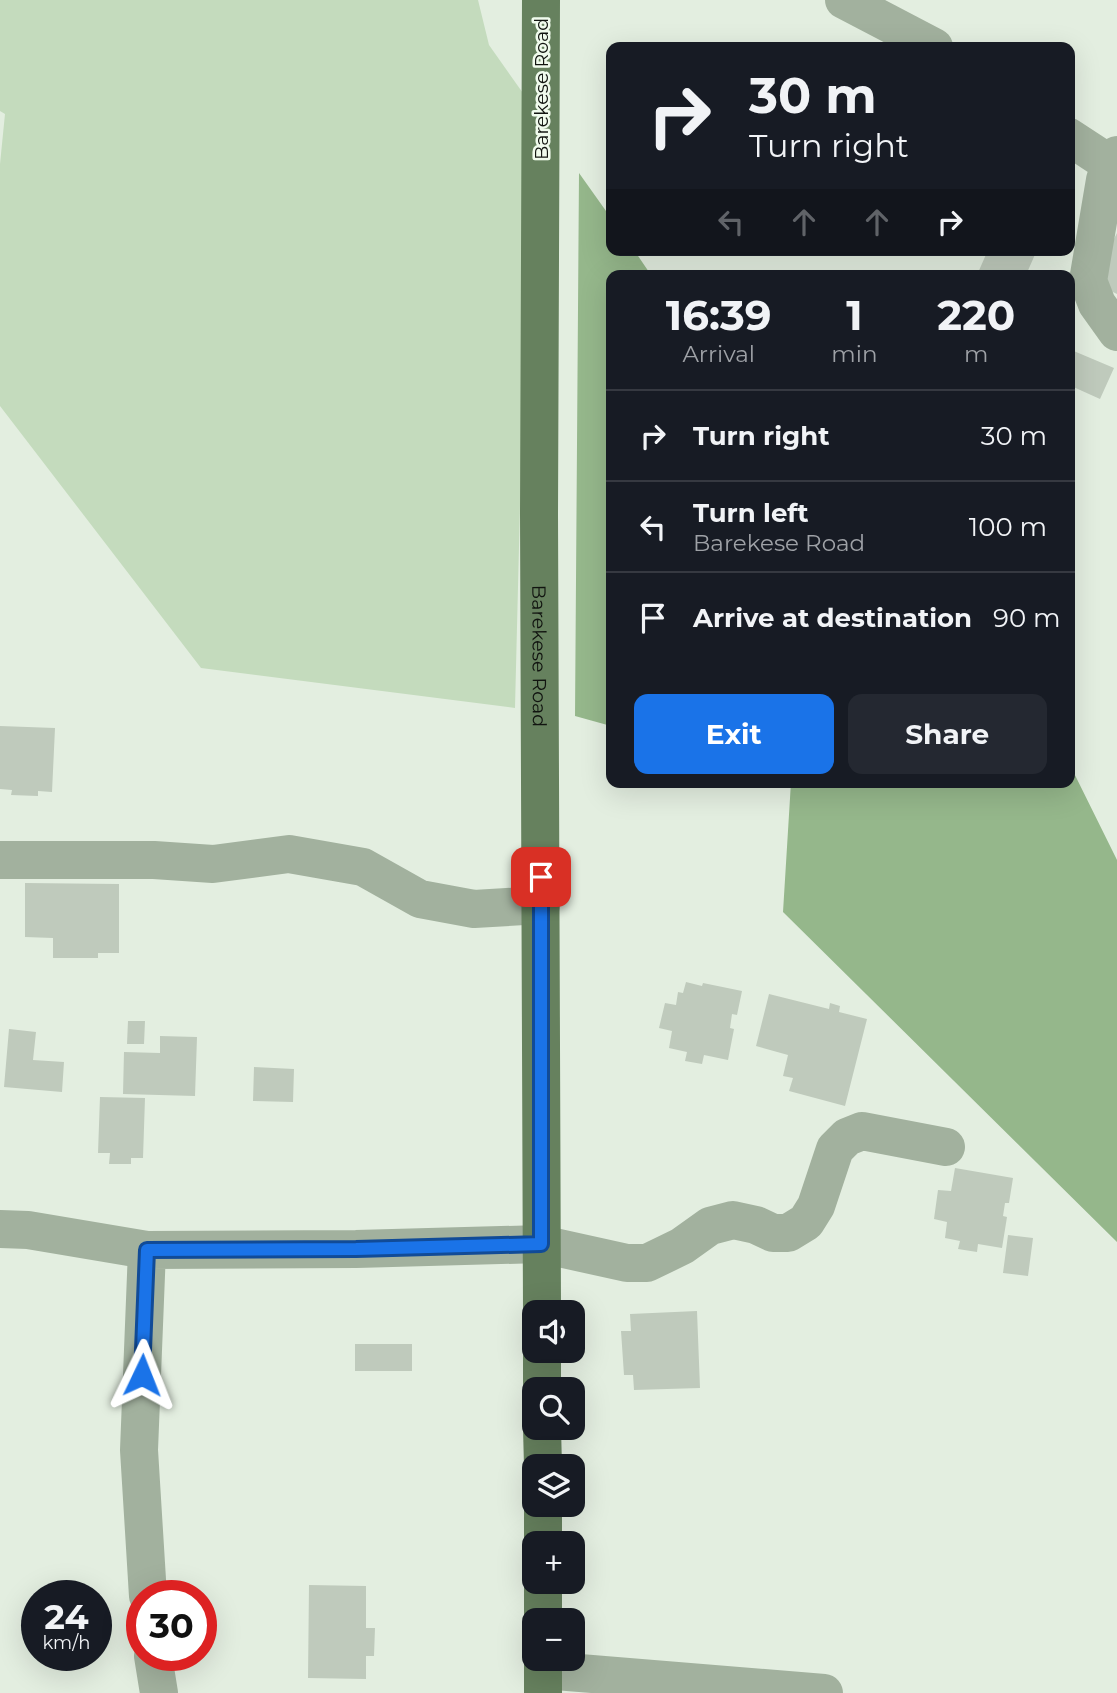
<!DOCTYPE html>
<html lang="en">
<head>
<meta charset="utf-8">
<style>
  body { margin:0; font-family:Montserrat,sans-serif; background:#242831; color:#f1f3f6; height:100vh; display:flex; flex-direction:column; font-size:26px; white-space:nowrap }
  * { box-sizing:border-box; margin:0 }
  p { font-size:23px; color:#9ea1a6 }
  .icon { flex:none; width:38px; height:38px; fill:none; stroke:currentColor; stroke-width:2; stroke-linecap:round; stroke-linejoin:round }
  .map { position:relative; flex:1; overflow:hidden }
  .drawer { position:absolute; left:606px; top:270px; width:469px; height:518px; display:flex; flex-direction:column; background:#171b24; border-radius:14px; box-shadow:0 7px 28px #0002 }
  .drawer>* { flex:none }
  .banner { position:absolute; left:606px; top:42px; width:469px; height:214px; border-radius:14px; box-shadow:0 7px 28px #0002; background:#171b24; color:#f1f3f6; overflow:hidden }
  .controls { position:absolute; left:522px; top:1300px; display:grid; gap:14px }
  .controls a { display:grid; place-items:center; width:63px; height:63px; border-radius:14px; background:#171b24; box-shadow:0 7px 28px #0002; font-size:35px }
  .speed { position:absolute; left:21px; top:1580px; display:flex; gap:14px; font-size:35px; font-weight:700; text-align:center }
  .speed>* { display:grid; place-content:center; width:91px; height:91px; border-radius:50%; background:#171b24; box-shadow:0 7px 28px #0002; line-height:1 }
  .speed small { font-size:18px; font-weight:400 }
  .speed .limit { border:10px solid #d22; background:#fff; color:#111 }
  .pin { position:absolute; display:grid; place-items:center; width:60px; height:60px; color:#fff; margin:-30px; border-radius:14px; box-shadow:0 4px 10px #0006 }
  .me { position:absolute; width:77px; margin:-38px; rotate:2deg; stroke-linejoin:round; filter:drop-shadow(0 0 5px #0008) }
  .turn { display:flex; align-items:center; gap:24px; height:147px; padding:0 28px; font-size:32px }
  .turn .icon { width:91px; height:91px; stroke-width:2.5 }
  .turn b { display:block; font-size:49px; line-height:60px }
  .lanes { display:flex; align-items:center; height:66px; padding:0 28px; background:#0003; justify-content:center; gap:35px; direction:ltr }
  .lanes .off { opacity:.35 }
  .eta { display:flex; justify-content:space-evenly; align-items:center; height:119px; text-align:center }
  .eta b { font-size:42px; font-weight:700; line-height:49px }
  .cta { display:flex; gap:14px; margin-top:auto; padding:14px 28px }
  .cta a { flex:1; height:80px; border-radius:14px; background:#1a73e8; color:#fff; font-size:28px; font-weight:700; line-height:80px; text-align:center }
  .cta a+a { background:#242831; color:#f1f3f6 }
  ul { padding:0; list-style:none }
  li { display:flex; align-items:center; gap:21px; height:91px; padding:0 28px; border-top:2px solid #363941 }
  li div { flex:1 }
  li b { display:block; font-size:26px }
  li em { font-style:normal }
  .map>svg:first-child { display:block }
  .green { fill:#c4dbbd }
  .forest { fill:#95b78b }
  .building { fill:#bfcabc }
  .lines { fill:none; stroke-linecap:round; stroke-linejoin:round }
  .minor { stroke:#a2b19e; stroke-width:38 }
  .major { stroke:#66815e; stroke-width:38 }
  .route-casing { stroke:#114b97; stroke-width:18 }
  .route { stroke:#1a73e8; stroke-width:12 }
  .labels { text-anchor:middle; stroke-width:5; stroke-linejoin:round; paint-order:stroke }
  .street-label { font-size:19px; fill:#111410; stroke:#f0fbed }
</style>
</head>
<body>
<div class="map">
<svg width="1117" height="1693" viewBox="0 0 1117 1693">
  <rect width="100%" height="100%" fill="#e3eee0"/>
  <!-- green -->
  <path class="green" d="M0 0H478L489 45 530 103 515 708 201 668 0 406V164L5 114 0 111Z"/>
  <!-- forest -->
  <path class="forest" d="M579 173 611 218V250H634L651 275H611V726L575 716Z
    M1069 763 1117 860V1242L783 912 791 782H1069Z"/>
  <!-- building -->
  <path class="building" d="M1117 233V294L1092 282Z
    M988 250H1037L1026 275H977Z
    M1069 349 1114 368 1100 399 1069 385Z
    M0 726 55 728 52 792 38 791V796L11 795 12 790 0 789Z
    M25 883 119 884V953H98V958H53V938L25 937Z
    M686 982 702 986 703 983 742 991 737 1015 732 1014 730 1028 734 1029 728 1060 704 1055 702 1064 685 1061 687 1052 669 1048 672 1031 659 1028 665 1003 676 1005 678 992 683 993Z
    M769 994 829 1009 830 1003 840 1006 839 1012 867 1019 845 1106 789 1091 793 1078 783 1076 788 1055 756 1046Z
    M128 1021H145L144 1044H127Z
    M9 1029 36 1032 33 1060 64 1062 62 1092 4 1087Z
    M160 1036 197 1037 195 1096 123 1094 124 1052 160 1053Z
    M254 1067 294 1069 293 1102 253 1101Z
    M100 1097 145 1098 143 1158H131V1164H109L110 1153H98Z
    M955 1168 1013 1178 1009 1203H1005L1003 1216 1007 1217 1002 1248 978 1244 977 1252 958 1249 960 1241 945 1238 947 1222 934 1219 938 1190 951 1191Z
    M1008 1235 1033 1238 1028 1276 1003 1273Z
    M697 1311 700 1388 634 1390 633 1375H624L621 1331H631L630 1314Z
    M355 1344H412V1371H355Z
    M309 1585 366 1586V1628H375L374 1656H366V1679L308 1678Z"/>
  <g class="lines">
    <!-- minor -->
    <path class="minor" d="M844 0 934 47
      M1069 137 1110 164
      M1117 155 1110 164 1105 180 1088 281 1097 304 1117 332
      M0 860H154L213 864 289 854 363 867 420 899 474 909 541 905
      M0 1229 28 1230 147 1250 356 1249 541 1244 627 1263H647L682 1246 710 1226 733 1220 756 1225 773 1233H788L806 1222 816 1206 835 1149 847 1137 862 1131 946 1147
      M147 1250 139 1450 148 1596
      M153 1656 159 1693
      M543 1670 824 1693"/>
    <!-- major -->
    <g class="major">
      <path id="s1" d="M541 0 539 514 542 1312"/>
      <path d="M542 1351V1390"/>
      <path d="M542 1428 543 1466"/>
      <path d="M543 1505V1544"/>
      <path d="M543 1582V1620"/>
      <path d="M543 1693V1659"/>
    </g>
  </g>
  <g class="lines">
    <!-- route casing -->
    <g class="route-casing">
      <path id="route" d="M142 1375 147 1250 356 1249 541 1244V877"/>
    </g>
    <!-- route -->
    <use href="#route" class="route"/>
  </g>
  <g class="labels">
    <!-- street labels -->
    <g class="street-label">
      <text transform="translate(541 89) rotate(-90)" y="7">Barekese Road</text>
      <text dy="7" stroke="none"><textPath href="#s1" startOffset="656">Barekese Road</textPath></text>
    </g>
  </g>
</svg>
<div class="controls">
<a><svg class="icon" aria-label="sound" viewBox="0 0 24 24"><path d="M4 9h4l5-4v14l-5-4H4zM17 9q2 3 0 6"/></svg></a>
<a><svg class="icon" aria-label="search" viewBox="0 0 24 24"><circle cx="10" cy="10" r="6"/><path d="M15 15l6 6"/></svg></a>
<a><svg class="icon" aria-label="layers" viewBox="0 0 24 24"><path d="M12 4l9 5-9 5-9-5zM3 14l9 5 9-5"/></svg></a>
<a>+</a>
<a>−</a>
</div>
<div class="speed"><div>24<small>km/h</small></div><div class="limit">30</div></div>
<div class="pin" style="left:541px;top:877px;background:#d93025"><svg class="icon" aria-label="arrive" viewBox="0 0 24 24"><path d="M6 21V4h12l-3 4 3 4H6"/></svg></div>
<svg class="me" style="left:142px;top:1375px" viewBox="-20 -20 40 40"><path d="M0-17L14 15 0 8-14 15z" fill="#1a73e8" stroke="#fff" stroke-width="4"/></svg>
<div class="banner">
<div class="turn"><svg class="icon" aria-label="right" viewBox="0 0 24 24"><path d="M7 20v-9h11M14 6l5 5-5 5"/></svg><div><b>30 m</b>Turn right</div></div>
<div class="lanes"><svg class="icon off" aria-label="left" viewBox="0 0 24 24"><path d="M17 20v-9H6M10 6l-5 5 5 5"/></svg><svg class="icon off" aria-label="ahead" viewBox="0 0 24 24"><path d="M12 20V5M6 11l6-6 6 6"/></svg><svg class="icon off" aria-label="ahead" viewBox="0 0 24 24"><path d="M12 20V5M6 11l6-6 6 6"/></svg><svg class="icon" aria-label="right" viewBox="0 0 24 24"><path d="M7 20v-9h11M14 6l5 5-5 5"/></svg></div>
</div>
<section class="drawer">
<div class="eta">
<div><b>16:39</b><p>Arrival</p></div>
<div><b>1</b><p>min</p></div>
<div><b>220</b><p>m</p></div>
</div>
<ul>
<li><svg class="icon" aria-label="right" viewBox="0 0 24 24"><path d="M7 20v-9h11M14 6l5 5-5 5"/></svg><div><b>Turn right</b></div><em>30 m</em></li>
<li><svg class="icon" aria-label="left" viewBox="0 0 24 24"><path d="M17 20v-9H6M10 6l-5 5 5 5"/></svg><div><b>Turn left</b><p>Barekese Road</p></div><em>100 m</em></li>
<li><svg class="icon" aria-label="arrive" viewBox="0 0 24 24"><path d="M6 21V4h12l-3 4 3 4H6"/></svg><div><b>Arrive at destination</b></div><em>90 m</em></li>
</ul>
<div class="cta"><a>Exit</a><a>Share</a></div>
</section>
</div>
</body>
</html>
